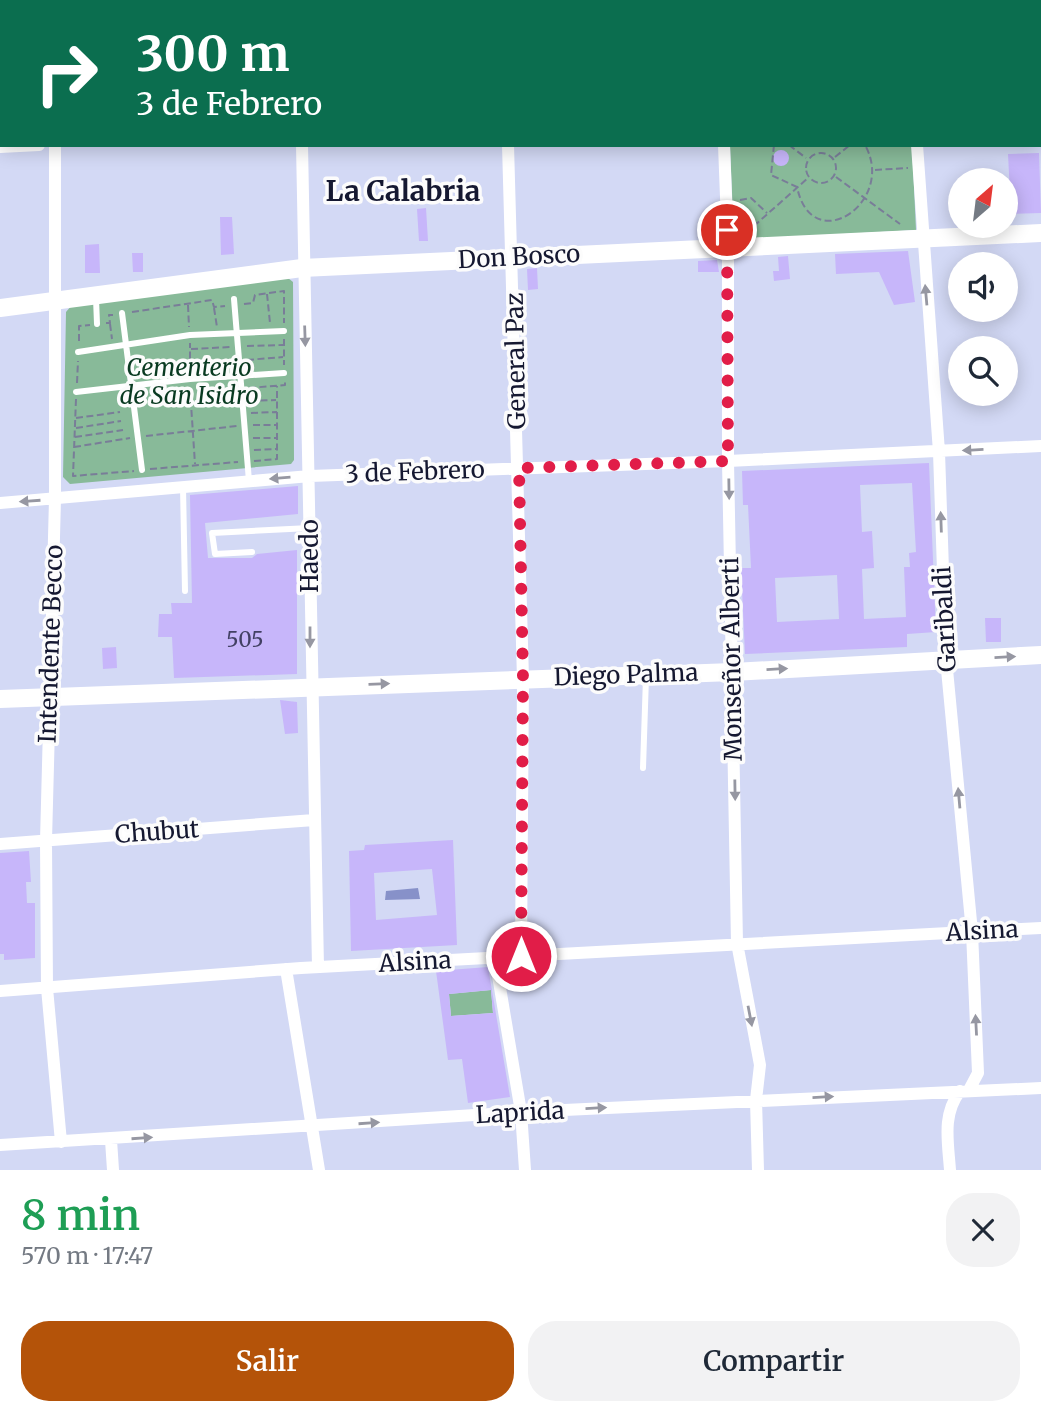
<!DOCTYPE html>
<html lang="es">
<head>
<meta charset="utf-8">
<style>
  body { margin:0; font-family:Merriweather,serif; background:#f2f2f3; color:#1f2937; height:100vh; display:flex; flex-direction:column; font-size:26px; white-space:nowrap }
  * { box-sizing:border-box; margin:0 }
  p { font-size:23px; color:#747a83 }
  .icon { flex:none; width:38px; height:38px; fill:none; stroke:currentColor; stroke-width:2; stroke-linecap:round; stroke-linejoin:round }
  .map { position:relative; height:1170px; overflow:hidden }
  .drawer { display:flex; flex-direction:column; background:#fff; flex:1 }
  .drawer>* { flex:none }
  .top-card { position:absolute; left:0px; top:0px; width:1041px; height:147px; box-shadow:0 4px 18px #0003; background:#0b6e4f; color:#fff; overflow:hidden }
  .needle { width:46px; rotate:28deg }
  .controls { position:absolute; left:948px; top:168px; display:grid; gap:14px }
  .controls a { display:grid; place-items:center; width:70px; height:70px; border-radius:50%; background:#fff; box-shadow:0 4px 18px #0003; font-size:35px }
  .pin { position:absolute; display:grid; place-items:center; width:60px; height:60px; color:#fff; margin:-30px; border:4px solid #fff; border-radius:50%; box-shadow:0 2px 7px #0007 }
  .me { position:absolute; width:77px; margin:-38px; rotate:0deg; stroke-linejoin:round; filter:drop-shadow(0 0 5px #0008) }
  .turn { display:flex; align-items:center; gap:24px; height:147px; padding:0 21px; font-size:32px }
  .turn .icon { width:91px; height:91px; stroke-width:2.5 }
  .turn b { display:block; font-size:49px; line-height:60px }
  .round { display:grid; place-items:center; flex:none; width:74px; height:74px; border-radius:28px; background:#f2f2f3 }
  .headline { display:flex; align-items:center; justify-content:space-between; height:119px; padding:0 21px }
  h1 { font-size:42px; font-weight:600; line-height:52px; color:#1e9e55 }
  .cta { display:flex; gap:14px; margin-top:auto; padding:14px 21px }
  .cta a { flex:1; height:80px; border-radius:28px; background:#b45309; color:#fff; font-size:28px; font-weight:600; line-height:80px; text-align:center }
  .cta a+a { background:#f2f2f3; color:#1f2937 }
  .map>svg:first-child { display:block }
  .green { fill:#88ba99 }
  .water { fill:#8791c9 }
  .building { fill:#c7b6fa; fill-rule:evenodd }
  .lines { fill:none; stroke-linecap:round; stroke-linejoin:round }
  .path { stroke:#797d98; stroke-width:2; stroke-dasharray:7 3.5; stroke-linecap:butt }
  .lane { stroke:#fff; stroke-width:6 }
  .street { stroke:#fff; stroke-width:12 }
  .secondary { stroke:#fff; stroke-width:18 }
  .oneway { fill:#9697a2 }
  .route { stroke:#e11d48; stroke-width:12; stroke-dasharray:0 21.6 }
  .labels { text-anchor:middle; stroke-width:7; stroke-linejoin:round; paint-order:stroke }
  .number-label { font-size:21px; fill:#424063 }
  .street-label { font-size:24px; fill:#151831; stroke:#fcfcfc }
  .park-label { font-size:24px; font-style:italic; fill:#093a21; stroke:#fcfcfc }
  .quarter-label { font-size:28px; font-weight:bold; fill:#151831; stroke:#fcfcfc }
</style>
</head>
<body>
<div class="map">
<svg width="1041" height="1170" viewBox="0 0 1041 1170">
  <rect width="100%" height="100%" fill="#d3d9f5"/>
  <!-- green -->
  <path class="green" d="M730 145H912L916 230 734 240Z
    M288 278 293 282 294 460 291 464 70 484 63 477 66 312 72 305Z
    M491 990 493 1013 451 1016 449 994Z"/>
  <!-- water -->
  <path class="water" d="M418 888 420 899 385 900 386 891Z"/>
  <!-- building -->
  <path class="building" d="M773 158a8 8 0 1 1 16 0a8 8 0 1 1-16 0Z
    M1039 153 1041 213 1011 214 1008 154Z
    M426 208 428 241H419L417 209Z
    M220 217H232L234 254 221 255Z
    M99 244 100 273H85V245Z
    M908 251 915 302 894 305 879 272 836 274 835 254Z
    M132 253H143V272H133Z
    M788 256 790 279 774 281 773 271H779L778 257Z
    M717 260 719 272H698V261Z
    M537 268 538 289 528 290 527 269Z
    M929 463 936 632 907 634V647L745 654 741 568H751L748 505H743L742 471ZM912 483 916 552 909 553 910 567H904L906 617 864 619 862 569 874 568 872 531 862 532 860 485ZM837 575 839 619 777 622 775 578Z
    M298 486V514L205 523 208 558H252L257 554 297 550V674L174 678 172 637H158L159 614H172L171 603H192L190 495Z
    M985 618H1001V642H986Z
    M116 647 117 668 103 669 102 648Z
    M280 700 297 702 298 733 285 734Z
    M453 840 457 945 351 951 349 851 364 850 365 845ZM432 869 437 915 376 920 374 873Z
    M29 851 31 882H26L27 903H35V958L4 960V954H0V853Z
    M488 967 510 1097 468 1103 462 1059 448 1060 436 971ZM491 990 493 1013 451 1016 449 994Z"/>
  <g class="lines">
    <!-- path -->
    <path class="path" d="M774 145 771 175 797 187C812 259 897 202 865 145
      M789 145 806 158
      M806 168a15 15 0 1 1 30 0a15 15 0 1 1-30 0Z
      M835 157 850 145
      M875 170 908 168
      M836 177 900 224
      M740 200 751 198 767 213
      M746 233 808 178
      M267 294 270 323
      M244 304 253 303 255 295 284 291V323
      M188 305 189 327
      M214 308 217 327
      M132 312 212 300 214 307 225 306
      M106 323H110L109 315H113
      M110 324 112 339
      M284 339V365
      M79 341V326L90 325
      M247 346 283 345
      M191 349 231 347
      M247 360 283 357
      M190 369V343
      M77 383 78 361
      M249 388 285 385V381
      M190 389 195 464
      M76 399 73 476 134 471
      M250 401 276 400
      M251 413 277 412
      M76 418 120 412
      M253 425H276
      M76 428 121 421
      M146 436 237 426
      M75 437 123 430
      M253 438H276
      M74 447 130 438
      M254 450 277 449
      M254 461 277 459V386
      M150 469 238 462"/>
    <!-- lane -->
    <path class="lane" d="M96 298 97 324
      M234 299 249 481
      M122 313 142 470
      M78 352 190 335 284 331
      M76 392 190 379 284 373
      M183 487 185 591
      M252 552 215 554 212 533 310 528
      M643 768 646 677"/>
    <!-- street -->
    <path class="street" d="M47 0 48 2
      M301 0V2
      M502 0V2
      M720 0V2
      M911 0V2
      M1040 87H1041
      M55 145V499L46 841 47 988 61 1142
      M302 145 318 967
      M508 145 523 679 521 956
      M724 145 728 249V461L737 943 760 1065 756 1100 758 1170
      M917 145 939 452 946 659 972 932 978 1073 969 1090
      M0 147 39 145
      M0 503 310 476 728 461 1041 446
      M0 844 314 820
      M495 958 521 1112 525 1170
      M286 969 319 1170
      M0 991 301 968 1041 928
      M111 1140 113 1170
      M0 1145 521 1112 1041 1088
      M950 1170C948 1141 942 1115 960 1091"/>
    <!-- secondary -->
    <path class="secondary" d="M0 308 302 268 1041 233
      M0 699 733 672 1041 655"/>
  </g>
  <!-- one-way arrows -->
  <defs><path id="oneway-solid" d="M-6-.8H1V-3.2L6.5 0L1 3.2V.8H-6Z" transform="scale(1.75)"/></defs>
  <g class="oneway">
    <use href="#oneway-solid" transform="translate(926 295) rotate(-95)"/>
    <use href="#oneway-solid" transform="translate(305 336) rotate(88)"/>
    <use href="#oneway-solid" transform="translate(973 450) rotate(177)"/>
    <use href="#oneway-solid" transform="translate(280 478) rotate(175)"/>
    <use href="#oneway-solid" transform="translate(729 489) rotate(89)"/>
    <use href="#oneway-solid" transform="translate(30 501) rotate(176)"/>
    <use href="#oneway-solid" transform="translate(941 522) rotate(-92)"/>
    <use href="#oneway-solid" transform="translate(310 637) rotate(90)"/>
    <use href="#oneway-solid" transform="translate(1005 657) rotate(-3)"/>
    <use href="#oneway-solid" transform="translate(777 669) rotate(-3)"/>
    <use href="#oneway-solid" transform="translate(379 684) rotate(-2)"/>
    <use href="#oneway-solid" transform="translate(735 790) rotate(89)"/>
    <use href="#oneway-solid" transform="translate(959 798) rotate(-95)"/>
    <use href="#oneway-solid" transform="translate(750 1016) rotate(79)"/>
    <use href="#oneway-solid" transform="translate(976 1025) rotate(-93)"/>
    <use href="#oneway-solid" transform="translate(823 1097) rotate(-3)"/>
    <use href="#oneway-solid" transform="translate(596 1108) rotate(-3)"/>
    <use href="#oneway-solid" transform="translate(369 1123) rotate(-4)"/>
    <use href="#oneway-solid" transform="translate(142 1138) rotate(-4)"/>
  </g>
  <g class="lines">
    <!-- route -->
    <path class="route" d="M521 956 523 679 519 468 728 461 727 230"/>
  </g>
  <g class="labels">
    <!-- number labels -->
    <g class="number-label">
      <text x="245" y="647">505</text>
    </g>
    <!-- street labels -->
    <g class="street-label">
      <text transform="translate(519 257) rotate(-3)" y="8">Don Bosco</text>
      <text transform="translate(516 361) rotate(-91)" y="8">General Paz</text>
      <text transform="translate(415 472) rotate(-2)" y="8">3 de Febrero</text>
      <text transform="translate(310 556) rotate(-90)" y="8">Haedo</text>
      <text transform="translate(945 619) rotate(-93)" y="8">Garibaldi</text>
      <text transform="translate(51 644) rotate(-88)" y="8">Intendente Becco</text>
      <text transform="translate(732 659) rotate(-91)" y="8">Monseñor Alberti</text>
      <text transform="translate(626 675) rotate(-2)" y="8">Diego Palma</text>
      <text transform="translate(157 832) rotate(-4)" y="8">Chubut</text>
      <text transform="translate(982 931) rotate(-3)" y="8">Alsina</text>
      <text transform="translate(415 962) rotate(-3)" y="8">Alsina</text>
      <text transform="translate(520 1113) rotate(-3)" y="8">Laprida</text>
    </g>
    <!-- park labels -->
    <g class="park-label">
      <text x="189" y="376">Cementerio<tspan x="189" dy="28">de San Isidro</tspan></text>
    </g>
    <!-- quarter labels -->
    <g class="quarter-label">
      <text x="403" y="201">La Calabria</text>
    </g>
  </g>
</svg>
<div class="controls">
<a><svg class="needle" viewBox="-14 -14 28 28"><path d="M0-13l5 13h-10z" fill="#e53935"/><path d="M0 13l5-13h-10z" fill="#747a83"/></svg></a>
<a><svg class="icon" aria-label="sound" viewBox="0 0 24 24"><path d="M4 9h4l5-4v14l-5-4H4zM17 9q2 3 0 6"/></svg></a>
<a><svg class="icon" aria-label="search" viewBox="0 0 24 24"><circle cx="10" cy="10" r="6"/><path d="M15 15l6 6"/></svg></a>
</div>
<div class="pin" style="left:727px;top:230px;background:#d93025"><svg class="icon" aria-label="arrive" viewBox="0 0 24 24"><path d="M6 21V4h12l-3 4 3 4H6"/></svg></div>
<svg class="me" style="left:521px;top:956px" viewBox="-20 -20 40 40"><circle r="17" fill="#e11d48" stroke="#fff" stroke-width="3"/><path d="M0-11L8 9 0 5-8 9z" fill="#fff"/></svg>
<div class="top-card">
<div class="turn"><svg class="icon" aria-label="right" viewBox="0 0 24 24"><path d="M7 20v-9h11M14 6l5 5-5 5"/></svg><div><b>300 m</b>3 de Febrero</div></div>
</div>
</div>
<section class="drawer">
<div class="headline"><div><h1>8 min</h1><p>570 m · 17:47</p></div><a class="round"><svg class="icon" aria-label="close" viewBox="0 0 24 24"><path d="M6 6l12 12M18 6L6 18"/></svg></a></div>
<div class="cta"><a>Salir</a><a>Compartir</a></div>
</section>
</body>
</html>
